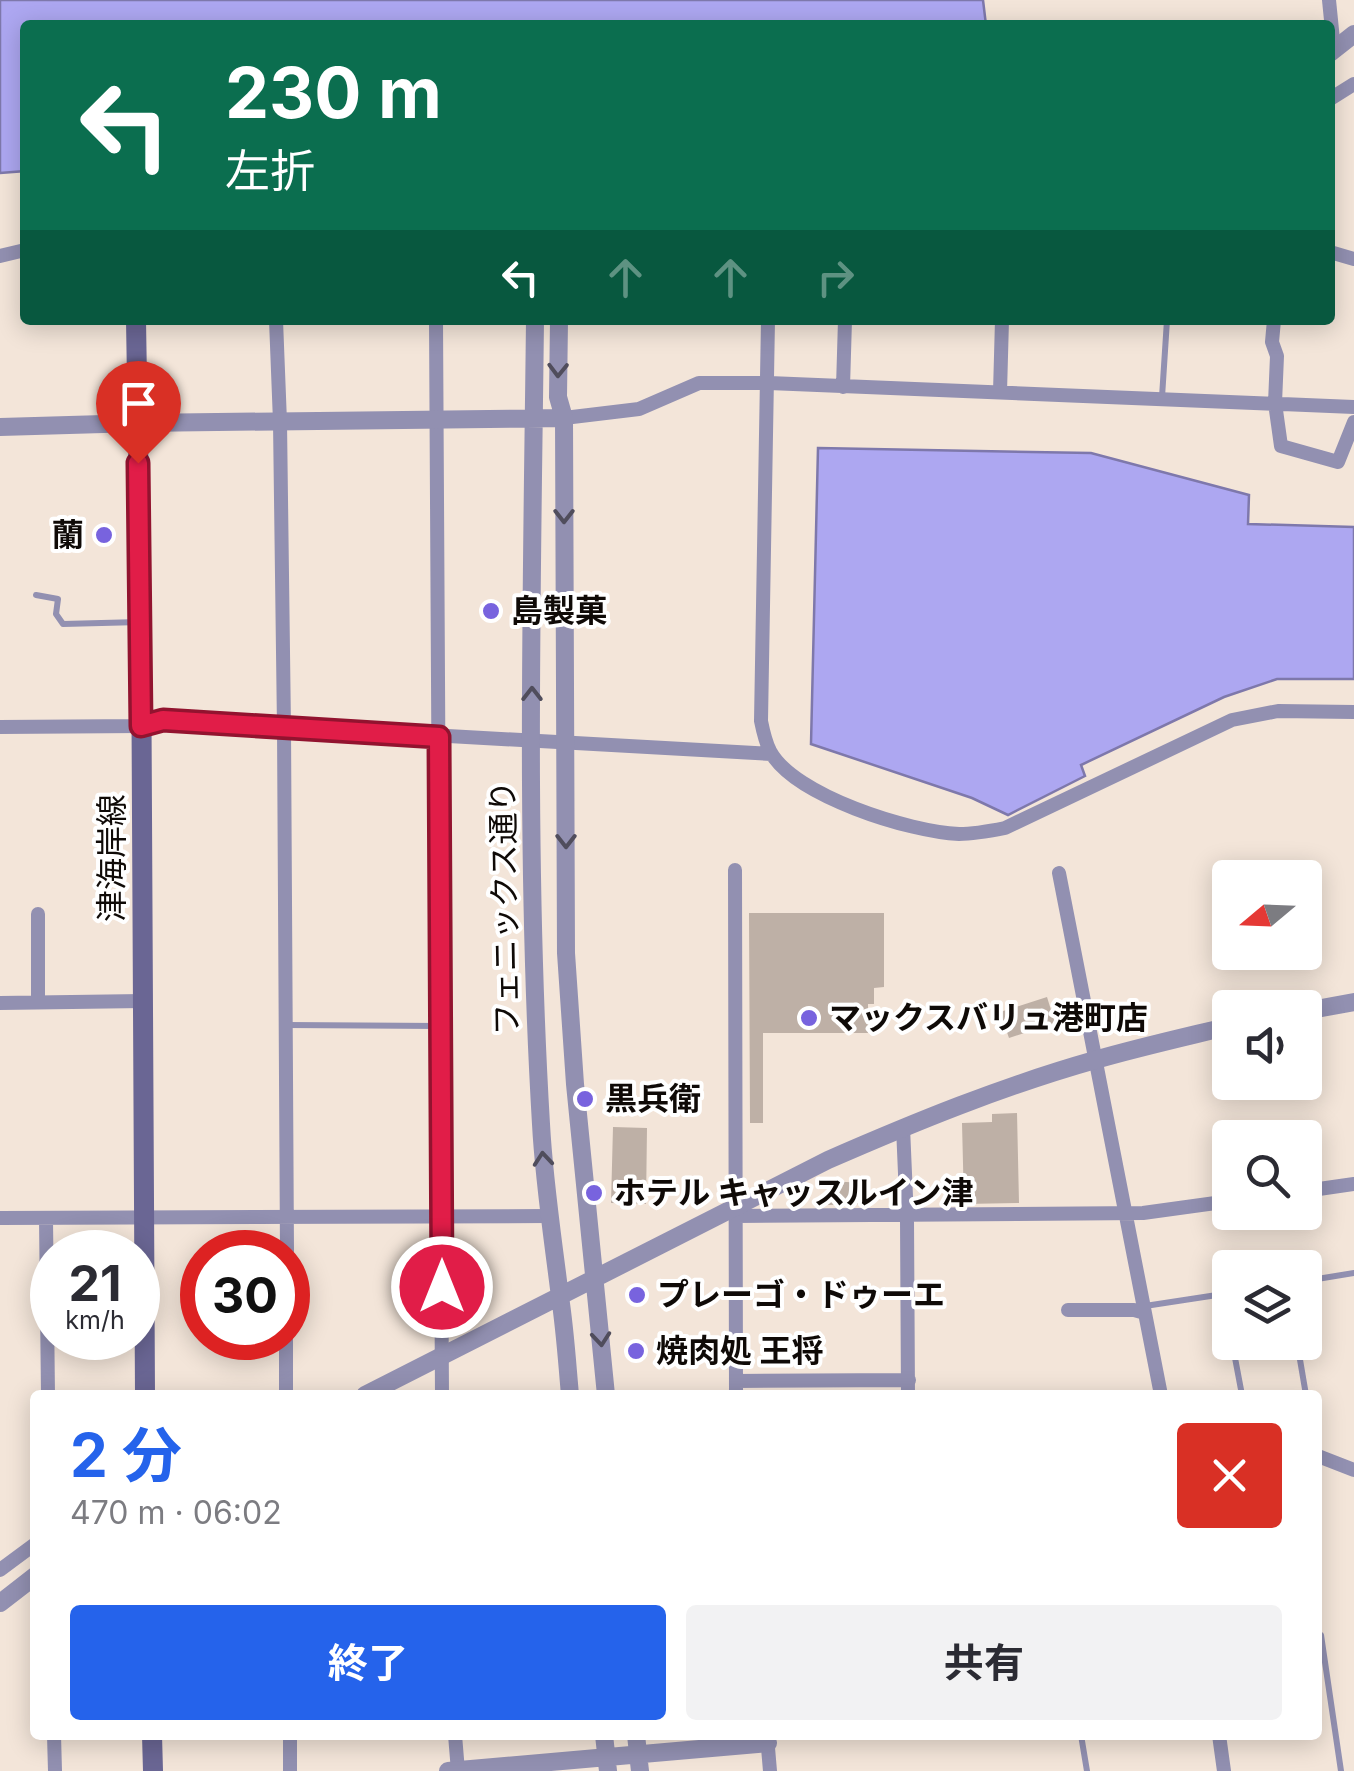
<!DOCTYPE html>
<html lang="ja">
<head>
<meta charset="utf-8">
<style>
  body { margin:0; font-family:Inter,"Noto Sans JP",sans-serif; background:#f2f2f3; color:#2b2b33; height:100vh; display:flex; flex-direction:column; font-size:38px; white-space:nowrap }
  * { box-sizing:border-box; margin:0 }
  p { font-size:32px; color:#7c7c81 }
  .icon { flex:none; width:55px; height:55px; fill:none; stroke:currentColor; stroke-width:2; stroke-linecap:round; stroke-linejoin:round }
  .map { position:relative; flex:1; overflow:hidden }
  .panel { position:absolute; left:30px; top:1390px; width:1292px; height:350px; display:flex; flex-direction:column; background:#fff; border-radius:10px; box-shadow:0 5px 25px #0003 }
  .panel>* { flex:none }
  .banner { position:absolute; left:20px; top:20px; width:1315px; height:305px; border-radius:10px; box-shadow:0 5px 25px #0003; background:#0b6e4f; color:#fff; overflow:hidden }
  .needle { width:65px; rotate:251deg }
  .tools { position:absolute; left:1212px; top:860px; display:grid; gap:20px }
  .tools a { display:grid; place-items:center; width:110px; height:110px; border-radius:10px; background:#fff; box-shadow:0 5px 25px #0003; font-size:50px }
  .speed { position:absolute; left:30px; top:1230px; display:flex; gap:20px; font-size:50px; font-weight:700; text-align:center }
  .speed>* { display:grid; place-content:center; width:130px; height:130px; border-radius:50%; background:#fff; box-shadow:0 5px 25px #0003; line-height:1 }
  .speed small { font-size:25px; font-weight:400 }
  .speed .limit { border:15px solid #d22; background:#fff; color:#111 }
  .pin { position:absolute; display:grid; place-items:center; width:85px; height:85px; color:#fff; margin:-102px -42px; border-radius:50% 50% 50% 0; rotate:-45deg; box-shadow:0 0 10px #0007 }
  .pin .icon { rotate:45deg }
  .me { position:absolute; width:110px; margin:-55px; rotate:0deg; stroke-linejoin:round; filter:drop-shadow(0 0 8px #0008) }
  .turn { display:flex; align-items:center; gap:35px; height:210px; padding:0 40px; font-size:45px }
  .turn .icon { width:130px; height:130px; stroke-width:2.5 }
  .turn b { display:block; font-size:70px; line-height:85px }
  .lanes { display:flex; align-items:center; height:95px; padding:0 40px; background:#0003; justify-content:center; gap:50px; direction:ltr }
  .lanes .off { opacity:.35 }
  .round { display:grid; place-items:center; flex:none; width:105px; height:105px; border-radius:10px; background:#f2f2f3 }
  .summary { display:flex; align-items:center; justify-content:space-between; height:170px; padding:0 40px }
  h1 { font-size:60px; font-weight:700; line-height:75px; color:#2563eb }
  .action { display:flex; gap:20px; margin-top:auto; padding:20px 40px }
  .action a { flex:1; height:115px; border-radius:10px; background:#2563eb; color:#fff; font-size:40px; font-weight:700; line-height:115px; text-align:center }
  .action a+a { background:#f2f2f3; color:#2b2b33 }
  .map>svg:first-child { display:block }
  .water { fill:#ada7f1; stroke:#7e78ab; stroke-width:2.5 }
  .building { fill:#beb0a6 }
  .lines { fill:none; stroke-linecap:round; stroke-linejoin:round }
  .service { stroke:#9290b1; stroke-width:6 }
  .minor { stroke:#9290b1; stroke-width:14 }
  .tertiary { stroke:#9290b1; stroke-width:18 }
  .secondary { stroke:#6a6694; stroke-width:20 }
  .oneway { stroke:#504d5c }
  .route-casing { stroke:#92132f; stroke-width:25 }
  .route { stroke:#e11d48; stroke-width:18 }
  .poi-dot { fill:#7863de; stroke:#fff; stroke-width:4 }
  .labels { text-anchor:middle; stroke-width:8; stroke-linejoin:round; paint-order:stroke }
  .poi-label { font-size:32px; font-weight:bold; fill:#0f0a07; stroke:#fff; text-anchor:start }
  .street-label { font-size:32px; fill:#0f0a07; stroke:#fff }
</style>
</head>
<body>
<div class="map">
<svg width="1354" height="1771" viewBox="0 0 1354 1771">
  <rect width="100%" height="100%" fill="#f3e5d9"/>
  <!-- water -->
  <path class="water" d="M0 0H983L986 25H25V171L0 173Z
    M818 448 1091 453 1249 495 1248 524 1354 527V679H1277L1224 697 1081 765 1085 776 1008 815 972 798 811 744Z"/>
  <!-- building -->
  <path class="building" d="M749 913H884V987L874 988V1004H868V1033H763V1123H750Z
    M1047 997 1055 1023 1009 1038 1000 1012Z
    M1017 1113 1019 1203 964 1204 962 1123 992 1122V1114Z
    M613 1127 647 1128 646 1204 611 1203Z
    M829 1181 864 1183 863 1204 828 1205Z"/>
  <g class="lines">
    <!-- service -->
    <path class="service" d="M1162 397 1167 320
      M36 595 58 599 56 614 63 624 140 622
      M287 1025 439 1026
      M1305 1281 1354 1273
      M1223 1294 1230 1329
      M1145 1306 1230 1293
      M1232 1342 1242 1395
      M1297 1342 1306 1395
      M1321 1635 1341 1771
      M1081 1735 1087 1771"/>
    <!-- minor -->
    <path class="minor" d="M1329 0 1334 50
      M1330 99 1354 84
      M1330 252 1354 259
      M0 256 25 250
      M276 320 280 422 284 728 287 1252
      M436 320 442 1395
      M768 320 761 721C763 731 765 741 770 751 794 796 910 832 959 834 975 834 990 831 1005 828L1232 720 1278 711 1354 712
      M1274 320 1272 342 1277 356 1275 403 1281 446 1338 462 1354 422
      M843 387 845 320
      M1000 392 1002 320
      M564 418 639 409 699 383H769L1354 407
      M0 727 141 726 163 720 771 754
      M735 870 736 1395
      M1059 873 1161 1395
      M38 1002V914
      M0 1003 143 1001
      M903 1127 907 1220 908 1395
      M1305 1191 1354 1184
      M736 1216 1143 1213 1230 1201
      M0 1218 548 1216
      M46 1219 48 1395
      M1068 1310H1134L1145 1313
      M736 1381 909 1380
      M286 1395V1338
      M1318 1456 1354 1470
      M0 1570 35 1544
      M54 1735 55 1771
      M290 1735V1771
      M455 1735 458 1771
      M1219 1735 1224 1771
      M767 1736 770 1771"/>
    <!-- tertiary -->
    <path class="tertiary" d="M1330 53 1354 34
      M535 320C532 588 525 856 541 1124 544 1182 553 1239 560 1297 565 1329 567 1362 570 1395
      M559 320 558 397 564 418 566 953 575 1084 606 1395
      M0 427 138 423 564 418
      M1305 1011 1354 1002
      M365 1395 828 1160C915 1122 1003 1086 1095 1060 1140 1047 1185 1037 1230 1026
      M0 1603 35 1576
      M604 1735 608 1771
      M636 1735 640 1771
      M448 1771 768 1743"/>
    <!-- secondary -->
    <path class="secondary" d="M136 320 141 622 145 1395
      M152 1735 153 1771"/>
  </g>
  <!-- one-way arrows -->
  <defs><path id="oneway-chevron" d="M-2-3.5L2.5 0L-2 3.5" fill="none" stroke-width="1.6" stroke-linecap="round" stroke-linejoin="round" transform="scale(2.5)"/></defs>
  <g class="oneway">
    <use href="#oneway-chevron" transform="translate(558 370) rotate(91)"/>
    <use href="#oneway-chevron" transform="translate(564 516) rotate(90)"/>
    <use href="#oneway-chevron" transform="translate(532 694) rotate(-90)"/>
    <use href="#oneway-chevron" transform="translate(566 841) rotate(90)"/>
    <use href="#oneway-chevron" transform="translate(543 1159) rotate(-95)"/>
    <use href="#oneway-chevron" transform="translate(601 1339) rotate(85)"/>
  </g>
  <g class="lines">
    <!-- route casing -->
    <g class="route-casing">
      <path id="route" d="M138 463 141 726 163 720 439 737 442 1287"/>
    </g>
    <!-- route -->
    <use href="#route" class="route"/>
  </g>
  <!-- markers -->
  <g class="poi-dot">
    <circle cx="104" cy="535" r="10"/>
    <circle cx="491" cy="611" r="10"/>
    <circle cx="809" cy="1018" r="10"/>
    <circle cx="585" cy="1099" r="10"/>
    <circle cx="594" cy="1193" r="10"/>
    <circle cx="637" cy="1295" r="10"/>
    <circle cx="636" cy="1351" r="10"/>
  </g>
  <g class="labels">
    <!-- poi labels -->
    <g class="poi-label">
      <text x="84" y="546" text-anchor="end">蘭</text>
      <text x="511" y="622">島製菓</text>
      <text x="829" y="1029">マックスバリュ港町店</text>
      <text x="605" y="1110">黒兵衛</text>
      <text x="614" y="1204">ホテル キャッスルイン津</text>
      <text x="657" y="1306">プレーゴ・ドゥーエ</text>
      <text x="656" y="1362">焼肉処 王将</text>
    </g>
    <!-- street labels -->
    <g class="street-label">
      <text transform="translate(112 858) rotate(-90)" y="11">津海岸線</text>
      <text transform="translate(505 908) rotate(-91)" y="11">フェニックス通り</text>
    </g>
  </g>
</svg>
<div class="tools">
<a><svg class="needle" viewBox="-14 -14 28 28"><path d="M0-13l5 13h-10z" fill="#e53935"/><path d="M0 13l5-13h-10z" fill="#7c7c81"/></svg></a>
<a><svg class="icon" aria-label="sound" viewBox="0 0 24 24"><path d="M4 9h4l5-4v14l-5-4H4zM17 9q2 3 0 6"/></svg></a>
<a><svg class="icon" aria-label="search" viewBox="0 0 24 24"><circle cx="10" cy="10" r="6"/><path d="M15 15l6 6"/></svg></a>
<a><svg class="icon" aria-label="layers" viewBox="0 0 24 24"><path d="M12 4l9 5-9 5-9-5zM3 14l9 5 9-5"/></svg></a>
</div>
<div class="speed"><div>21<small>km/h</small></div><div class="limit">30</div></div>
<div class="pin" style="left:138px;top:463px;background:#d93025"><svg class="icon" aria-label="arrive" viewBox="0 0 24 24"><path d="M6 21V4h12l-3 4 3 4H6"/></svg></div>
<svg class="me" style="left:442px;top:1287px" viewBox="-20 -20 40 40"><circle r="17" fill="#e11d48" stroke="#fff" stroke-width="3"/><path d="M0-11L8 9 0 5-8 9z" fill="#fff"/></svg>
<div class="banner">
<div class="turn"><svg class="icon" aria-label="left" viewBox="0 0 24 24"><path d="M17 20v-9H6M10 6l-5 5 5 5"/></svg><div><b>230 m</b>左折</div></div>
<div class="lanes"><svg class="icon" aria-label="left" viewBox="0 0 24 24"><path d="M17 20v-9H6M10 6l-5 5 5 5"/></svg><svg class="icon off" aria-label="ahead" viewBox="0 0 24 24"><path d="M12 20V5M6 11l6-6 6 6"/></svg><svg class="icon off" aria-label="ahead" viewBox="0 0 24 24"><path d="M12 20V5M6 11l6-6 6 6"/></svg><svg class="icon off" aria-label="right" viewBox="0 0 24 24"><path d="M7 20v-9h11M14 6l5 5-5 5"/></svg></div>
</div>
<section class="panel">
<div class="summary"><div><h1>2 分</h1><p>470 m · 06:02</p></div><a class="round" style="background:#d93025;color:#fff"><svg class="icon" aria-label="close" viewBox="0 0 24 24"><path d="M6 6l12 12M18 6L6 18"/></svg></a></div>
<div class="action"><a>終了</a><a>共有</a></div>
</section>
</div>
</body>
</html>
